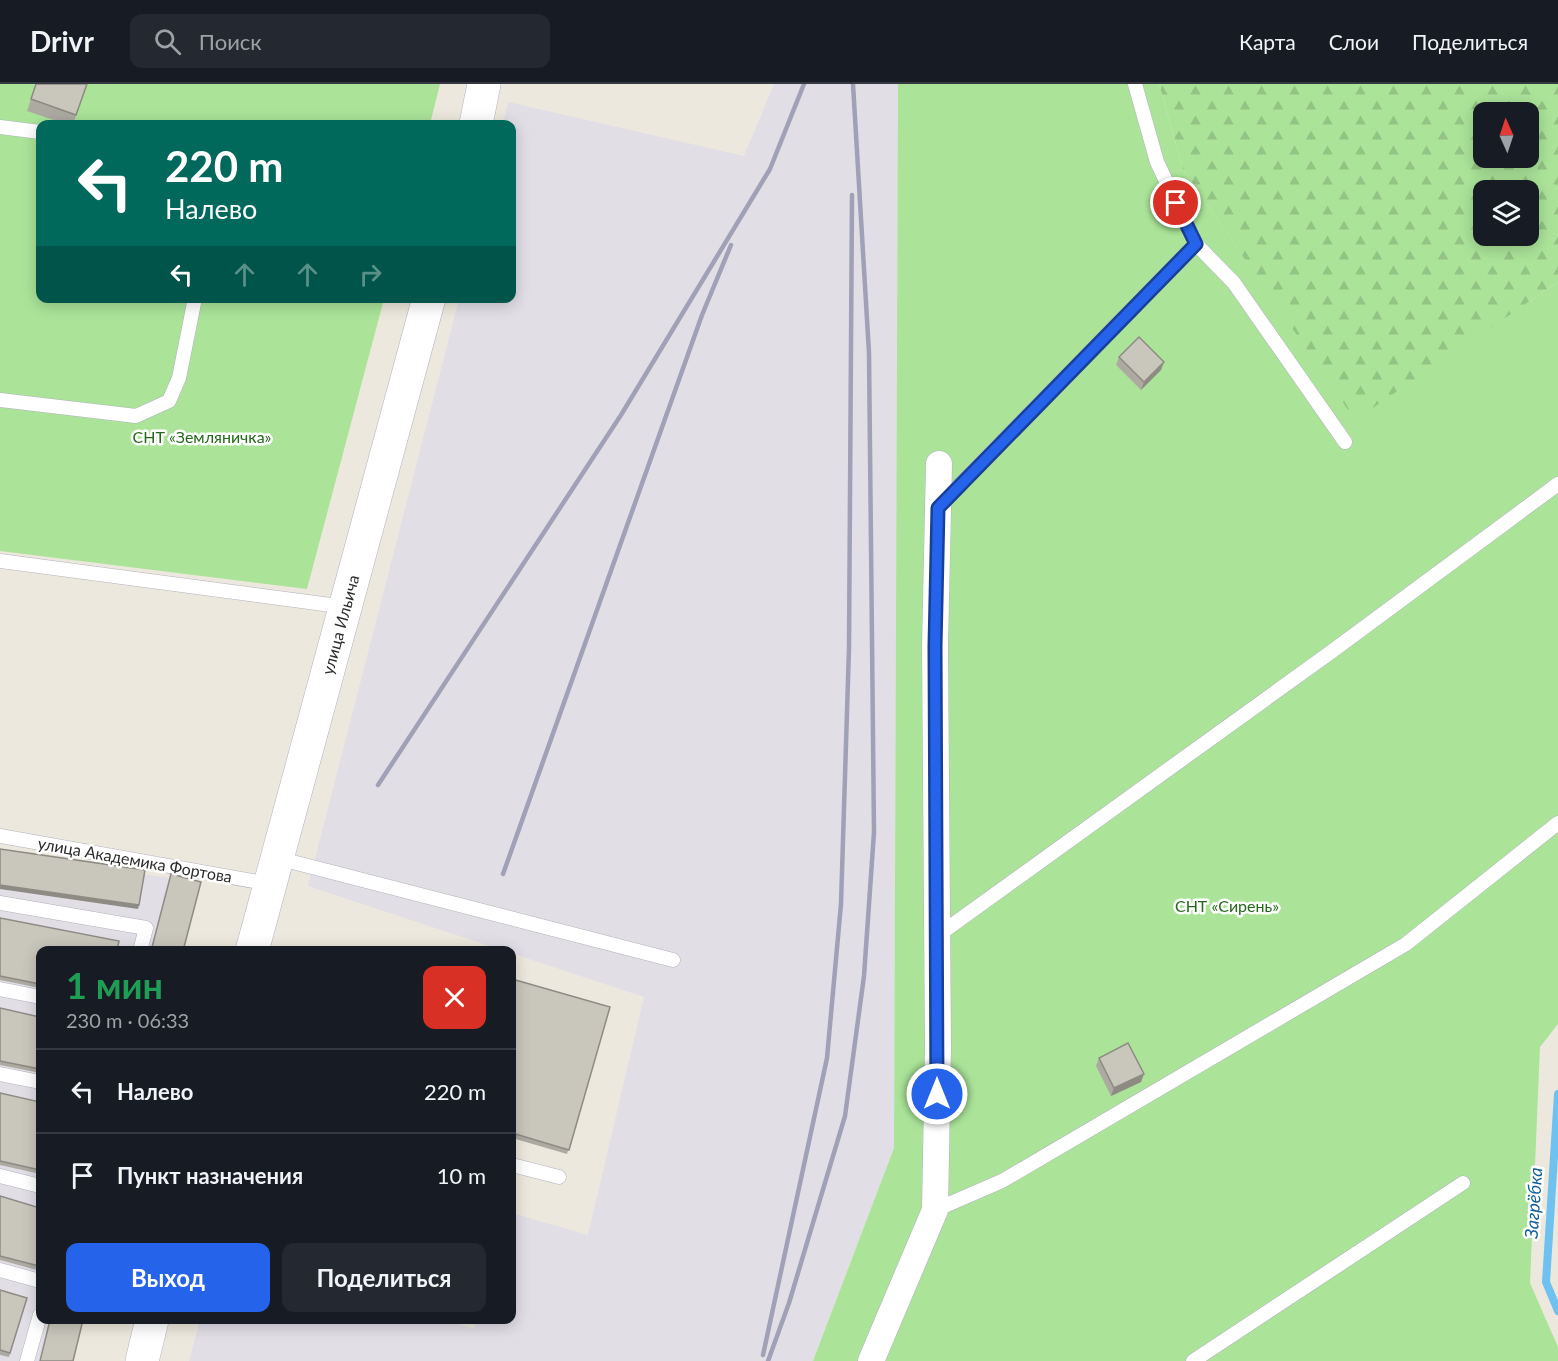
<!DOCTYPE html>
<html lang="ru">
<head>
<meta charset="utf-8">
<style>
  body { margin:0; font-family:Lato,sans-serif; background:#242831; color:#f1f3f6; height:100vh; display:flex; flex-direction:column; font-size:22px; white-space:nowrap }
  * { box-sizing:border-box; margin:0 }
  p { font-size:20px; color:#9ea1a6 }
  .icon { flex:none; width:33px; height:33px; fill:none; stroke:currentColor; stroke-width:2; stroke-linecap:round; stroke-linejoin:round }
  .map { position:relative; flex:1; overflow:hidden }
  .panel { position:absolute; left:36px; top:862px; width:480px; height:378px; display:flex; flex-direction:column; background:#171b24; border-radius:12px; box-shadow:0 3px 15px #0003 }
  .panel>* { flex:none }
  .hud { position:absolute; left:36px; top:36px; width:480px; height:183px; border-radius:12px; box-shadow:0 3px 15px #0003; background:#00695c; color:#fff; overflow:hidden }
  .needle { width:39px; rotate:357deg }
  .fabs { position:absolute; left:1473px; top:18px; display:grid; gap:12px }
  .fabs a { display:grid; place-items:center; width:66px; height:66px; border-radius:12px; background:#171b24; box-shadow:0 3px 15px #0003; font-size:30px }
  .pin { position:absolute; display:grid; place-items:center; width:51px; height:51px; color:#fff; margin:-26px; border:3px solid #fff; border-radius:50%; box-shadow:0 2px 6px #0007 }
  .me { position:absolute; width:66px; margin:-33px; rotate:0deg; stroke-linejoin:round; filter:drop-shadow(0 0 4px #0008) }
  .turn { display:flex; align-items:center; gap:21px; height:126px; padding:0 30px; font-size:27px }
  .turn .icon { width:78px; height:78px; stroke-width:2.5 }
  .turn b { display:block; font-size:42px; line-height:51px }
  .lanes { display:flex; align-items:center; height:57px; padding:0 30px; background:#0003; justify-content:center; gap:30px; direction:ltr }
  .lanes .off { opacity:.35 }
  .round { display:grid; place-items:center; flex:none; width:63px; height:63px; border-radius:12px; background:#242831 }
  .overview { display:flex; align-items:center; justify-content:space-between; height:102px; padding:0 30px }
  h1 { font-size:36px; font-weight:700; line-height:45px; color:#1e9e55 }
  .cta { display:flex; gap:12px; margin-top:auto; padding:12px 30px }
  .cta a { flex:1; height:69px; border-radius:12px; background:#2563eb; color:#fff; font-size:24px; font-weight:700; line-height:69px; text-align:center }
  .cta a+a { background:#242831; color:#f1f3f6 }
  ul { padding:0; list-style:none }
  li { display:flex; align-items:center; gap:18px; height:84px; padding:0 30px; border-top:2px solid #363941 }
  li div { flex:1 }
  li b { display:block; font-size:22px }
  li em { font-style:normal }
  header { display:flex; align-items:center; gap:36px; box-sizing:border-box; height:84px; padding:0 30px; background:#171b24; border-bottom:2px solid #363941 }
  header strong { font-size:28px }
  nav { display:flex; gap:33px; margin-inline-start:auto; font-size:21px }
  .search { width:420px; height:54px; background:#242831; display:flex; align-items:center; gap:15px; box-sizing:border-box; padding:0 21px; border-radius:12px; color:#9ea1a6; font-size:22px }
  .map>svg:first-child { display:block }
  .industrial { fill:#e1dee6 }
  .grass { fill:#abe499 }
  .forest { fill:url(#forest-firs); fill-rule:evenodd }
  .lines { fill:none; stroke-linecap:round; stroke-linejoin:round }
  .stream { stroke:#6fc1f0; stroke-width:8 }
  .lane-casing { stroke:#b1b2bf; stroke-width:15 }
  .street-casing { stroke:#b1b2bf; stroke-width:27 }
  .secondary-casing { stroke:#b1b2bf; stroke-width:34 }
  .lane { stroke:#fff; stroke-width:14 }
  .street { stroke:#fff; stroke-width:26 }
  .secondary { stroke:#fff; stroke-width:33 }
  .rail { stroke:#a0a1b6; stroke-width:4.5 }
  .wall { fill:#adaaa2 }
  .shaded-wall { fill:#8d8b84 }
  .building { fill:#c9c6bc; stroke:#8d8b84; stroke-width:1.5 }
  .route-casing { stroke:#184099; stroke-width:15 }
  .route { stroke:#2563eb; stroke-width:10 }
  .labels { text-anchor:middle; stroke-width:5; stroke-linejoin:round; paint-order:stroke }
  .park-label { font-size:16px; fill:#226a19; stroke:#fff }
  .street-label { font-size:16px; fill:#2b2b2b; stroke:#fff }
  .water-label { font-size:18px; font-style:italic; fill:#0c5e9f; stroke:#fff }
</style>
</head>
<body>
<header>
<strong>Drivr</strong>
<div class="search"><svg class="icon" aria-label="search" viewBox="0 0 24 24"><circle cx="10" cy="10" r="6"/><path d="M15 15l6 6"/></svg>Поиск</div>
<nav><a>Карта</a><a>Слои</a><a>Поделиться</a></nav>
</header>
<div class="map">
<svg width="1558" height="1277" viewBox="0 0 1558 1277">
  <defs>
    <pattern id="forest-firs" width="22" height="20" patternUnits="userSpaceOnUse" patternTransform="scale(1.5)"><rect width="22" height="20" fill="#abe499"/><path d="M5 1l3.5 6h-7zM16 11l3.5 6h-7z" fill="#93c484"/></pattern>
  </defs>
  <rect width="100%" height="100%" fill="#ede8dd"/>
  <!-- industrial -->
  <path class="industrial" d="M774 0H898L894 1064 813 1277H189L200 1236H446L474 1245 477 1236H512V1129L588 1151 644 913 308 802 459 215 512 214V40H503L508 18 744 72Z
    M0 769 170 794 200 802 182 867H40V1236H83L72 1277H0Z"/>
  <!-- grass -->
  <path class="grass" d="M0 0H440L430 40H40V214L384 215 307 505 0 467Z
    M898 0H1159L1183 85 1355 335 1558 198V940L1540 963 1530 1199 1558 1263V1277H813L894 1064Z"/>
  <!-- forest -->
  <path class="forest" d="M1159 0H1558V198L1355 336 1183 85ZM1484 28H1528V74H1484ZM1484 106H1528V152H1484Z"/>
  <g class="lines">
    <!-- stream -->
    <path class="stream" d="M1558 1010 1546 1198 1558 1227"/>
    <!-- lane casing -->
    <g class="lane-casing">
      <path id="lane" d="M1135 0 1157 78 1196 160 1234 199 1345 358
        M0 43 40 48
        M0 316 136 332 169 317 179 294 195 214
        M939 422 1196 160
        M0 477 346 523
        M0 752 270 800
        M277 774 673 876
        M0 819 146 844 140 867
        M937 852 1331 568 1558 400
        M0 905 40 913
        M0 990 40 998
        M512 1081 559 1093
        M0 1092 40 1102
        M935 1126 1002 1097 1406 860 1558 739
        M0 1186 40 1197
        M27 1277 40 1231
        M1193 1277 1463 1099"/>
    </g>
    <!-- street casing -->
    <g class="street-casing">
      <path id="street" d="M871 1277 935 1126 938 963 935 562 939 380"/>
    </g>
    <!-- secondary casing -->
    <g class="secondary-casing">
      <g id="secondary">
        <path d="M476 40 484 0"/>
        <path id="s1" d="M252 867 429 214"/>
        <path d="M142 1277 152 1236"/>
      </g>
    </g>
    <!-- lane -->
    <use href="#lane" class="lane"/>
    <!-- street -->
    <use href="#street" class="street"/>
    <!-- secondary -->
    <use href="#secondary" class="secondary"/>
    <!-- rail -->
    <path class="rail" d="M378 701 621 331 770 85 804 0
      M503 790 702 231 731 161
      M763 1271 827 974 841 820 849 564 852 111
      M768 1277 789 1219 845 1032 864 892 874 748 869 269 853 0"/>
  </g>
  <!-- wall -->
  <path class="wall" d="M36 0H87L73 40H66L27 27Z
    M1119 273 1161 286 1141 306 1116 281Z
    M0 834 40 867V904L0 896Z
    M512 895 610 923 567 1070 512 1054Z
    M0 924 40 933V989L0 981Z
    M1099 974 1141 998 1111 1012 1096 982Z
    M0 1009 40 1018V1090L0 1081Z
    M0 1112 39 1182 37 1186 0 1176Z
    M0 1206 27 1214 9 1273 0 1271Z"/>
  <!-- shaded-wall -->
  <path class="shaded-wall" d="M1164 278 1161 286 1141 306 1144 298Z
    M0 801 139 821 138 825 0 805Z
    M1144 990 1141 998 1111 1012 1114 1004Z"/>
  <!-- building -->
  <path class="building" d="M36 0H87L76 31 31 15Z
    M1139 253 1164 278 1144 298 1119 273Z
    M0 765 145 786 139 821 0 801Z
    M171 790 201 798 183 867H151Z
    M0 834 119 857 117 867H40V900L0 892Z
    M512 895 610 923 569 1066 512 1049Z
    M0 924 40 933V985L0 977Z
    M1128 959 1144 990 1114 1004 1099 974Z
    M0 1009 40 1018V1086L0 1077Z
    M0 1112 40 1124V1176L39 1182 0 1172Z
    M0 1206 27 1214 10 1269 0 1266Z
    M50 1236H83L73 1277H40Z"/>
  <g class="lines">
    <!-- route casing -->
    <g class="route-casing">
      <path id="route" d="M937 1010 935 562 938 424 1196 160 1176 119"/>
    </g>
    <!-- route -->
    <use href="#route" class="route"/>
  </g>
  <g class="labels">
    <!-- park labels -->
    <g class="park-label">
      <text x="202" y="359">СНТ «Земляничка»</text>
      <text x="1227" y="828">СНТ «Сирень»</text>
    </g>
    <!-- street labels -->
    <g class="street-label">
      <text dy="6" stroke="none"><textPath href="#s1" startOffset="338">улица Ильича</textPath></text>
      <text transform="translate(135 776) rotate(10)" y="6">улица Академика Фортова</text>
    </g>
    <!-- water labels -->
    <g class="water-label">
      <text transform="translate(1534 1119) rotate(-86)" y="6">Загрёбка</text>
    </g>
  </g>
</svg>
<div class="fabs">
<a><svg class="needle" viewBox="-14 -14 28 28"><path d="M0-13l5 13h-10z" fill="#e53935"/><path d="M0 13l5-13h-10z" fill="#9ea1a6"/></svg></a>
<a><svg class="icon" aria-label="layers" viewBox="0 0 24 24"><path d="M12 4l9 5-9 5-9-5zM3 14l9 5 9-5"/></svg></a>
</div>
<div class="pin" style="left:1176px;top:119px;background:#d93025"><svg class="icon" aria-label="arrive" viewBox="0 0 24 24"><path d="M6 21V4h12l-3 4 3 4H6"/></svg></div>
<svg class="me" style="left:937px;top:1010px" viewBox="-20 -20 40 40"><circle r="17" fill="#2563eb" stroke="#fff" stroke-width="3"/><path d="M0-11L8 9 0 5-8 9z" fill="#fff"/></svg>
<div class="hud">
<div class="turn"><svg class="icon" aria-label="left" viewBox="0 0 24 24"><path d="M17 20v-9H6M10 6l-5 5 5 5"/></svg><div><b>220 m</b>Налево</div></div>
<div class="lanes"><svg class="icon" aria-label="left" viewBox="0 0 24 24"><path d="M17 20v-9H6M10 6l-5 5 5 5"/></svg><svg class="icon off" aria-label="ahead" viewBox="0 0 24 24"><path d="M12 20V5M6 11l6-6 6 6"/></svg><svg class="icon off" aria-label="ahead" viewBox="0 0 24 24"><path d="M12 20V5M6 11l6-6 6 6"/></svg><svg class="icon off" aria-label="right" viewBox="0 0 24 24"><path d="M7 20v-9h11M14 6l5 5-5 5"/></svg></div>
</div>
<section class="panel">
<div class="overview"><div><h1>1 мин</h1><p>230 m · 06:33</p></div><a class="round" style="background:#d93025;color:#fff"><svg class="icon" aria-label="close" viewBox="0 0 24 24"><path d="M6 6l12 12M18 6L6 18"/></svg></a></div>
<ul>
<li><svg class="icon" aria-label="left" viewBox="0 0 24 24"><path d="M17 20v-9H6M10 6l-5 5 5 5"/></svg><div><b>Налево</b></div><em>220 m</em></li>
<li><svg class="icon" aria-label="arrive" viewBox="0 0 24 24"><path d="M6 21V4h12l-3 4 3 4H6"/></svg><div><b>Пункт назначения</b></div><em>10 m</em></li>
</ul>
<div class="cta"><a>Выход</a><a>Поделиться</a></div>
</section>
</div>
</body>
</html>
